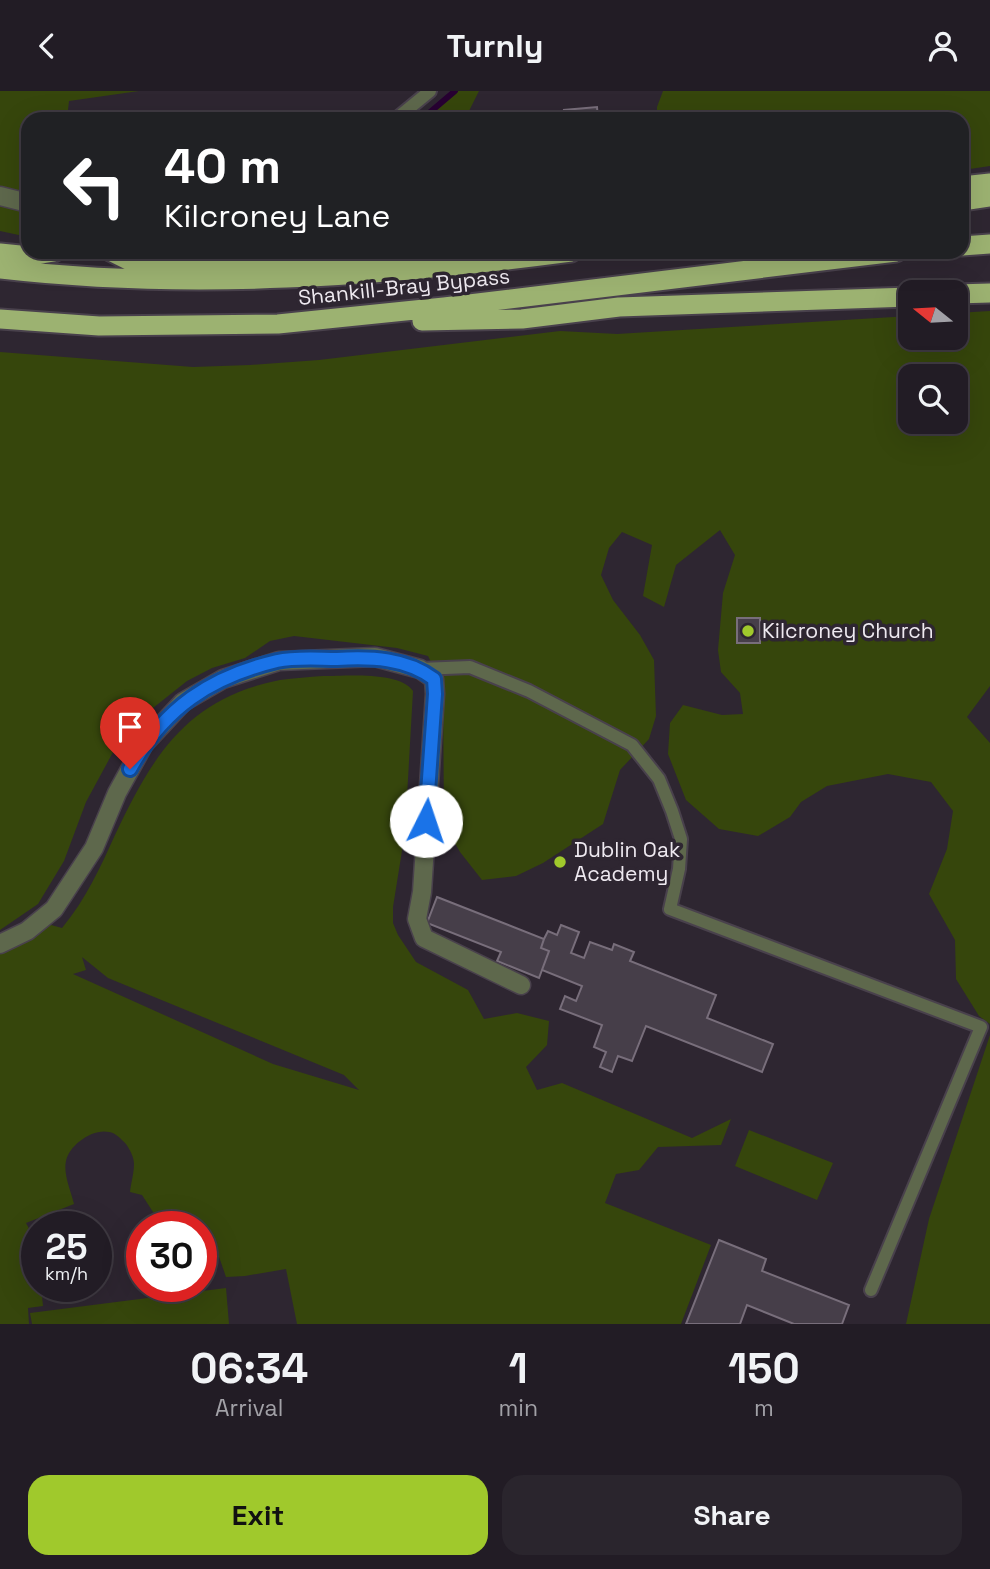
<!DOCTYPE html>
<html lang="en">
<head>
<meta charset="utf-8">
<style>
  body { margin:0; font-family:"Space Grotesk",sans-serif; background:#2a252d; color:#f1f3f6; height:100vh; display:flex; flex-direction:column; font-size:26px; white-space:nowrap }
  * { box-sizing:border-box; margin:0 }
  p { font-size:23px; color:#a2a1a7 }
  .icon { flex:none; width:38px; height:38px; fill:none; stroke:currentColor; stroke-width:2; stroke-linecap:round; stroke-linejoin:round }
  .map { position:relative; height:1233px; overflow:hidden }
  .drawer { display:flex; flex-direction:column; background:#221c25; flex:1 }
  .drawer>* { flex:none }
  .guide { position:absolute; left:21px; top:21px; width:948px; height:147px; border-radius:21px; box-shadow:0 7px 28px #0002,0 0 0 2px #3f3a42; background:#202124; color:#fff; overflow:hidden }
  .needle { width:46px; rotate:288deg }
  .buttons { position:absolute; left:898px; top:189px; display:grid; gap:14px }
  .buttons a { display:grid; place-items:center; width:70px; height:70px; border-radius:14px; background:#221c25; box-shadow:0 7px 28px #0002,0 0 0 2px #3f3a42; font-size:35px }
  .speed { position:absolute; left:21px; top:1120px; display:flex; gap:14px; font-size:35px; font-weight:700; text-align:center }
  .speed>* { display:grid; place-content:center; width:91px; height:91px; border-radius:50%; background:#221c25; box-shadow:0 7px 28px #0002,0 0 0 2px #3f3a42; line-height:1 }
  .speed small { font-size:18px; font-weight:400 }
  .speed .limit { border:10px solid #d22; background:#fff; color:#111 }
  .pin { position:absolute; display:grid; place-items:center; width:60px; height:60px; color:#fff; margin:-72px -30px; border-radius:50% 50% 50% 0; rotate:-45deg; box-shadow:0 0 7px #0007 }
  .pin .icon { rotate:45deg }
  .me { position:absolute; width:77px; margin:-38px; rotate:4deg; stroke-linejoin:round; filter:drop-shadow(0 0 5px #0008) }
  .turn { display:flex; align-items:center; gap:24px; height:147px; padding:0 28px; font-size:32px }
  .turn .icon { width:91px; height:91px; stroke-width:2.5 }
  .turn b { display:block; font-size:49px; line-height:60px }
  .eta { display:flex; justify-content:space-evenly; align-items:center; height:119px; text-align:center }
  .eta b { font-size:42px; font-weight:700; line-height:49px }
  .cta { display:flex; gap:14px; margin-top:auto; padding:14px 28px }
  .cta a { flex:1; height:80px; border-radius:21px; background:#a0c92c; color:#111; font-size:28px; font-weight:700; line-height:80px; text-align:center }
  .cta a+a { background:#2a252d; color:#f1f3f6 }
  header { display:flex; justify-content:space-between; align-items:center; height:91px; padding:0 28px; background:#221c25; font-size:32px; font-weight:700 }
  .map>svg:first-child { display:block }
  .green { fill:#36460c; fill-rule:evenodd }
  .lines { fill:none; stroke-linecap:round; stroke-linejoin:round }
  .stream { stroke:#270032; stroke-width:6 }
  .building { fill:#463e49; stroke:#786e7b; stroke-width:2 }
  .service-casing { stroke:#49414c; stroke-width:16 }
  .minor-casing { stroke:#49414c; stroke-width:21 }
  .tertiary-casing { stroke:#49414c; stroke-width:21 }
  .trunk-casing { stroke:#49414c; stroke-width:23 }
  .service { stroke:#5e684c; stroke-width:12 }
  .minor { stroke:#5e684c; stroke-width:18 }
  .tertiary { stroke:#5e684c; stroke-width:18 }
  .trunk { stroke:#9cb271; stroke-width:19 }
  .route-casing { stroke:#114b97; stroke-width:18 }
  .route { stroke:#1a73e8; stroke-width:12 }
  .poi-dot { fill:#a0c92c; stroke:#2e2631; stroke-width:2.5 }
  .labels { text-anchor:middle; stroke-width:7; stroke-linejoin:round; paint-order:stroke }
  .street-label { font-size:21px; fill:#eee9f0; stroke:#2e2631 }
  .poi-label { font-size:21px; fill:#eee9f0; stroke:#2e2631; text-anchor:start }
</style>
</head>
<body>
<header><svg class="icon" aria-label="back" viewBox="0 0 24 24"><path d="M15 5l-7 7 7 7"/></svg>Turnly<svg class="icon" aria-label="person" viewBox="0 0 24 24"><circle cx="12" cy="8" r="4"/><path d="M4 21q1-7 8-7t8 7"/></svg></header>
<div class="map">
<svg width="990" height="1233" viewBox="0 0 990 1233">
  <rect width="100%" height="100%" fill="#2e2631"/>
  <!-- green -->
  <path class="green" d="M0 0H139L69 10 67 28H28V146L0 140Z
    M452 0H479L465 28H427Z
    M663 0H990V75L963 79 962 28H657V16Z
    M990 220V595L967 626 990 652V933L979 925 956 888 955 849 929 803 947 758 953 720 931 691 888 683 827 695 801 711 790 726 758 745 719 738 686 709 668 663 670 632 683 614 722 624 743 623 740 602 721 581 718 559 723 502 735 464 720 439 676 474 664 516 643 505 652 454 622 441 609 457 601 484 613 509 640 544 654 569 656 625 649 648 620 679 603 733 543 772 516 785 482 789 460 761 444 733 443 595 428 565 397 557 294 545 270 550 245 567 212 577 187 590 153 617 118 652 86 711 64 770 38 813 0 839V261L193 276 250 274 319 269 560 240 617 243 910 225V247H956V222ZM910 285H956V331H910Z
    M323 585C346 585 400 580 413 600L405 741 393 816V832L398 844 416 871 468 899 484 928 517 922 549 930 547 954 526 976 537 999 562 992 692 1047 731 1028 721 1054 658 1056 639 1079 616 1083 605 1112 711 1154 681 1233H297L286 1178 245 1185 226 1186 218 1163 201 1136 153 1121 142 1104 130 1101C131 1092 134 1082 134 1073 134 1066 130 1059 126 1053 121 1048 116 1042 109 1041 93 1037 69 1054 66 1070 63 1083 71 1100 74 1113L26 1132 37 1152V1195H41L43 1215 28 1217 29 1233H0V859L51 834 62 837C86 808 100 777 115 744 153 664 187 607 280 589 294 587 309 586 323 585ZM82 866 108 887 344 984 359 999 273 973 73 883 86 879Z
    M990 944V1233H906L929 1128Z
    M749 1039 833 1072 817 1109 735 1075Z
    M201 1144C214 1154 213 1170 201 1180Z
    M226 1197 229 1233H32L30 1222Z"/>
  <g class="lines">
    <!-- stream -->
    <path class="stream" d="M422 28 455 0"/>
  </g>
  <!-- building -->
  <path class="building" d="M597 16 598 28H565L564 19Z
    M737 527H760V552H737Z
    M437 806 544 848 541 857 549 860 539 887 497 870 501 861 427 832Z
    M561 834 579 841 571 862 584 867 590 851 612 859 614 853 634 861 630 870 716 904 707 927 773 953 762 981 646 935 632 970 618 965 612 981 600 976 606 961 594 956 602 934 560 918 565 905 576 910 582 895 542 879 549 860 541 857 544 848 548 840 557 844Z
    M719 1149 766 1168 762 1180 849 1214 842 1233H794L747 1214 740 1233H686Z"/>
  <g class="lines">
    <!-- service casing -->
    <g class="service-casing">
      <path id="service" d="M396 28 430 0
        M420 578 470 576 529 600 632 654 659 688 672 720 681 748 679 778 670 818 981 936 871 1199"/>
    </g>
    <!-- minor casing -->
    <g class="minor-casing">
      <path id="minor" d="M0 853 27 840 54 818 94 757 117 702 144 653 183 611 223 588 279 570 375 566 420 578 434 588 435 603 422 801 417 828 424 847 521 894"/>
    </g>
    <!-- tertiary casing -->
    <g class="tertiary-casing">
      <path id="tertiary" d="M0 105 28 112"/>
    </g>
    <!-- trunk casing -->
    <g class="trunk-casing">
      <path id="trunk" d="M962 95 990 92
        M962 110 990 106
        M962 155 990 153
        M112 161 128 169 151 172 196 174 331 172 438 161
        M0 162 30 165 54 161
        M0 178C190 200 382 186 571 161
        M956 203 990 202
        M0 228 99 235 278 233 444 216 896 161
        M422 230 522 228 619 216 910 206"/>
    </g>
    <!-- service -->
    <use href="#service" class="service"/>
    <!-- minor -->
    <use href="#minor" class="minor"/>
    <!-- tertiary -->
    <use href="#tertiary" class="tertiary"/>
    <!-- trunk -->
    <use href="#trunk" class="trunk"/>
  </g>
  <g class="lines">
    <!-- route casing -->
    <g class="route-casing">
      <path id="route" d="M130 678C164 617 210 586 277 570 296 566 318 568 337 568 371 566 406 567 434 588L435 603 426 730"/>
    </g>
    <!-- route -->
    <use href="#route" class="route"/>
  </g>
  <!-- markers -->
  <g class="poi-dot">
    <circle cx="748" cy="540" r="7"/>
    <circle cx="560" cy="771" r="7"/>
  </g>
  <g class="labels">
    <!-- street labels -->
    <g class="street-label">
      <text transform="translate(404 196) rotate(-6)" y="7">Shankill-Bray Bypass</text>
    </g>
    <!-- poi labels -->
    <g class="poi-label">
      <text x="762" y="547">Kilcroney Church</text>
      <text x="574" y="766">Dublin Oak<tspan x="574" dy="24">Academy</tspan></text>
    </g>
  </g>
</svg>
<div class="buttons">
<a><svg class="needle" viewBox="-14 -14 28 28"><path d="M0-13l5 13h-10z" fill="#e53935"/><path d="M0 13l5-13h-10z" fill="#a2a1a7"/></svg></a>
<a><svg class="icon" aria-label="search" viewBox="0 0 24 24"><circle cx="10" cy="10" r="6"/><path d="M15 15l6 6"/></svg></a>
</div>
<div class="speed"><div>25<small>km/h</small></div><div class="limit">30</div></div>
<div class="pin" style="left:130px;top:678px;background:#d93025"><svg class="icon" aria-label="arrive" viewBox="0 0 24 24"><path d="M6 21V4h12l-3 4 3 4H6"/></svg></div>
<svg class="me" style="left:426px;top:730px" viewBox="-20 -20 40 40"><circle r="19" fill="#fff"/><path d="M0-13L10 11 0 6-10 11z" fill="#1a73e8"/></svg>
<div class="guide">
<div class="turn"><svg class="icon" aria-label="left" viewBox="0 0 24 24"><path d="M17 20v-9H6M10 6l-5 5 5 5"/></svg><div><b>40 m</b>Kilcroney Lane</div></div>
</div>
</div>
<section class="drawer">
<div class="eta">
<div><b>06:34</b><p>Arrival</p></div>
<div><b>1</b><p>min</p></div>
<div><b>150</b><p>m</p></div>
</div>
<div class="cta"><a>Exit</a><a>Share</a></div>
</section>
</body>
</html>
